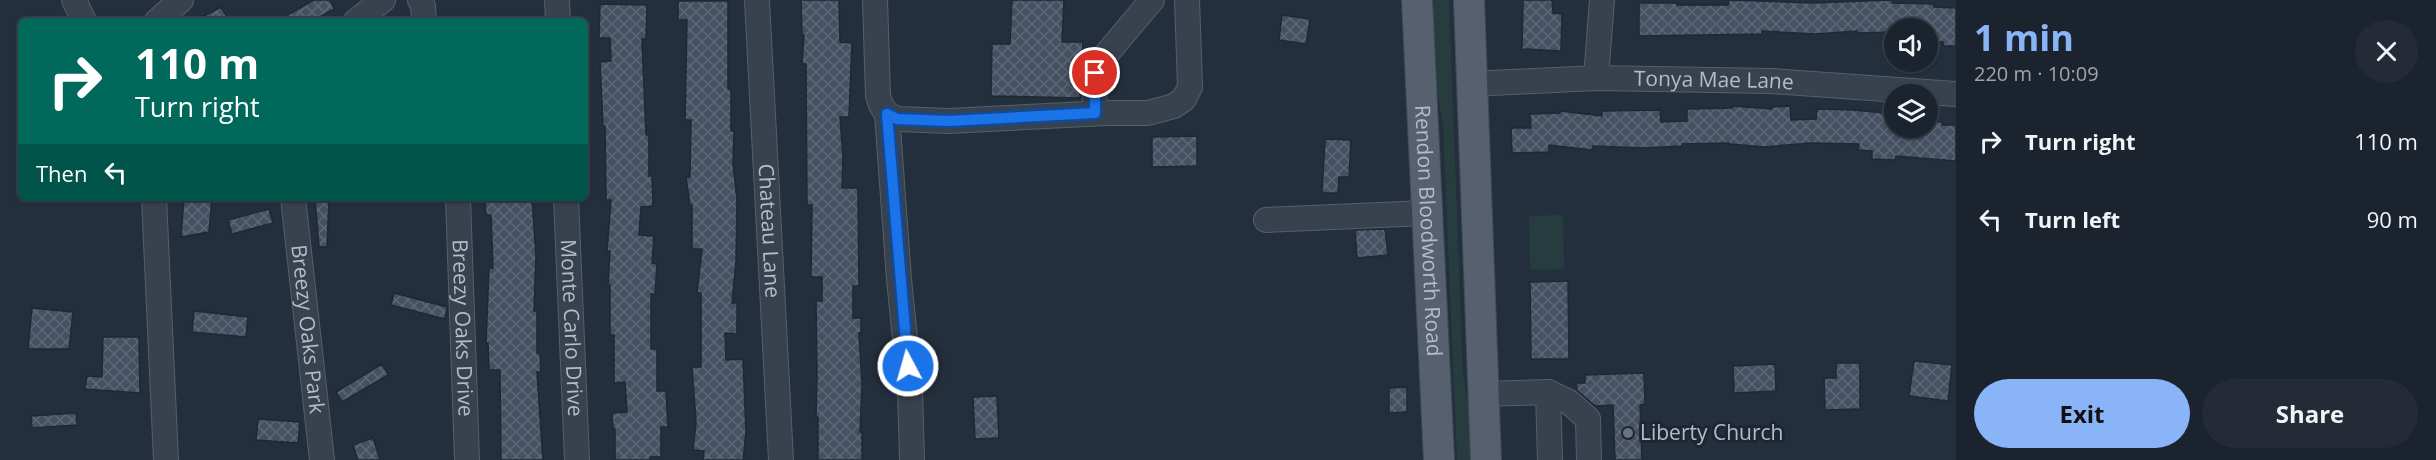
<!DOCTYPE html>
<html lang="en">
<head>
<meta charset="utf-8">
<style>
  body { margin:0; font-family:"Open Sans",sans-serif; background:#242b36; color:#f1f3f6; height:100vh; display:flex; flex-direction:column; font-size:22px; white-space:nowrap }
  * { box-sizing:border-box; margin:0 }
  p { font-size:20px; color:#a0a4aa }
  .icon { flex:none; width:33px; height:33px; fill:none; stroke:currentColor; stroke-width:2; stroke-linecap:round; stroke-linejoin:round }
  .map { position:relative; flex:1; overflow:hidden }
  .details { display:flex; flex-direction:column; background:#1b232e; width:480px }
  .details>* { flex:none }
  .banner { position:absolute; left:18px; top:18px; width:570px; height:183px; border-radius:9px; box-shadow:0 2px 4px #0004,0 0 0 2px #39404a; background:#00695c; color:#fff; overflow:hidden }
  .buttons { position:absolute; left:1884px; top:18px; display:grid; gap:12px }
  .buttons a { display:grid; place-items:center; width:54px; height:54px; border-radius:50%; background:#1b232e; box-shadow:0 2px 4px #0004,0 0 0 2px #39404a; font-size:30px }
  .pin { position:absolute; display:grid; place-items:center; width:51px; height:51px; color:#fff; margin:-26px; border:3px solid #fff; border-radius:50%; box-shadow:0 2px 6px #0007 }
  .me { position:absolute; width:66px; margin:-33px; rotate:354deg; stroke-linejoin:round; filter:drop-shadow(0 0 4px #0008) }
  .turn { display:flex; align-items:center; gap:21px; height:126px; padding:0 18px; font-size:27px }
  .turn .icon { width:78px; height:78px; stroke-width:2.5 }
  .turn b { display:block; font-size:42px; line-height:51px }
  .then { display:flex; align-items:center; height:57px; padding:0 18px; background:#0003; gap:12px; font-size:22px }
  .round { display:grid; place-items:center; flex:none; width:63px; height:63px; border-radius:32px; background:#242b36 }
  .summary { display:flex; align-items:center; justify-content:space-between; height:102px; padding:0 18px }
  h1 { font-size:36px; font-weight:700; line-height:45px; color:#8ab4f8 }
  .action { display:flex; gap:12px; margin-top:auto; padding:12px 18px }
  .action a { flex:1; height:69px; border-radius:36px; background:#8ab4f8; color:#111; font-size:24px; font-weight:700; line-height:69px; text-align:center }
  .action a+a { background:#242b36; color:#f1f3f6 }
  ul { padding:0; list-style:none }
  li { display:flex; align-items:center; gap:18px; height:78px; padding:0 18px }
  li div { flex:1 }
  li b { display:block; font-size:22px }
  li em { font-style:normal }
  main { display:flex; flex:1; min-height:0 }
  .map>svg:first-child { display:block }
  .grass { fill:#263c3f }
  .building { fill:url(#building-cross-hatch); stroke:#1f2835; stroke-width:1.5 }
  .lines { fill:none; stroke-linecap:round; stroke-linejoin:round }
  .minor-casing { stroke:#565f6c; stroke-width:26 }
  .major-casing { stroke:#414a57; stroke-width:32 }
  .minor { stroke:#38414e; stroke-width:24 }
  .major { stroke:#56606e; stroke-width:30 }
  .route-casing { stroke:#114b97; stroke-width:15 }
  .route { stroke:#1a73e8; stroke-width:10 }
  .worship-dot { fill:#6b7280; stroke:#1d2633; stroke-width:2 }
  .labels { text-anchor:middle; stroke-width:6; stroke-linejoin:round; paint-order:stroke }
  .street-label { font-size:21px; fill:#b4bcc9; stroke:#1d2633 }
  .poi-label { font-size:21px; fill:#b4bcc9; stroke:#1d2633; text-anchor:start }
</style>
</head>
<body>
<main>
<div class="map">
<svg width="1956" height="460" viewBox="0 0 1956 460">
  <defs>
    <pattern id="building-cross-hatch" width="8" height="8" patternUnits="userSpaceOnUse" patternTransform="scale(1.5)"><rect width="8" height="8" fill="#455162"/><path d="M0 0l8 8M0 8l8-8" fill="none" stroke="#5d6877"/></pattern>
  </defs>
  <rect width="100%" height="100%" fill="#242f3e"/>
  <!-- grass -->
  <path class="grass" d="M1429 0H1449L1463 376 1473 426 1475 460H1457L1443 126 1434 71Z
    M1563 215 1564 269 1530 270 1529 216Z"/>
  <!-- building -->
  <path class="building" d="M314 0H330L334 9 312 21H277Z
    M801 0H839L840 42 852 43 849 117H840L843 157 842 188H858L859 286H853V318H861V333H859L862 385 860 432H862V460H818V417H816L817 377 816 301H822V277H811L812 205H807L806 64H802L804 35H802Z
    M1012 0H1064L1062 42H1083L1080 98 991 96 992 44H1010Z
    M1523 0H1552L1553 13 1562 14 1561 51 1522 49Z
    M1729 0 1814 3 1892 0V3L1934 4V7L1956 8V46H1943V42H1928V28H1893L1894 32 1857 33V31L1815 34 1762 31V34L1639 36V3H1677V5H1728Z
    M678 1H728V89H731V131H734L733 164 737 199 736 261 732 303H737V334L725 333 726 360 743 359 746 432 743 460H703L704 451 693 450 696 422 692 367H701V293H697L702 249H692V205H690L686 177H690L691 120H685L687 20H678Z
    M600 4 647 5 646 39H642L646 135H649V176H652L653 206 641 207 639 235 654 236 652 263 657 264 655 294H651V349H657V391H666L668 427H661V457H650V460H615V429H613L612 413 627 412 625 382 614 383V335H610V285H608L610 251H607L611 200H606L605 126H603L600 62 611 61 610 38H599Z
    M221 7 229 21H195Z
    M1282 15 1310 19 1306 44 1279 40Z
    M1732 106 1772 109V107L1790 106 1791 120 1816 119 1817 109 1853 110 1894 114V128H1928V121L1942 122V125H1956V161L1896 156 1895 160 1872 159V151L1858 150 1859 144 1810 143 1765 147 1729 144V143L1682 144V146L1644 148 1593 146 1592 150 1549 145V152L1512 153 1511 128H1531L1530 114 1560 113V111L1602 116V111L1660 110 1661 122 1687 121V109L1732 108Z
    M1197 136V166L1152 167V137Z
    M1325 139 1351 140 1349 177H1339L1338 193H1322Z
    M184 198H212L209 232 181 237Z
    M315 198H329L327 247H319Z
    M498 198H532L536 256 534 311H537V353H540L541 372H537L543 460H501L500 370H489L488 343H486L489 268H493L491 215H486L485 200Z
    M269 209 273 223 232 234 228 220Z
    M1385 229 1388 255 1357 258 1355 230Z
    M1568 281 1569 359H1531L1530 282Z
    M394 293 447 307 445 319 391 305Z
    M32 308 73 312 69 349H28Z
    M194 311 248 317 246 337 192 332Z
    M103 337H139L140 393 85 389 87 376 102 377Z
    M1914 361 1952 365 1948 401 1909 396Z
    M1836 363H1860V409L1825 410 1824 378H1836Z
    M382 364 388 375 342 402 336 392Z
    M1775 364 1776 391 1734 393 1733 366Z
    M1644 373 1645 404 1640 405 1642 460H1615L1613 405 1595 406 1577 390 1576 383H1585V375Z
    M1407 387V412L1389 413V388Z
    M997 396 999 438 975 439 973 397Z
    M76 413 77 425 32 428 31 416Z
    M258 419 300 422 298 443 256 440Z
    M373 438 380 460H358L353 445Z"/>
  <g class="lines">
    <!-- minor casing -->
    <g class="minor-casing">
      <g id="minor">
        <path d="M74 0 84 21"/>
        <path d="M420 0 423 6 424 21"/>
        <path d="M557 0 558 21"/>
        <path id="s1" d="M757 0 781 460"/>
        <path d="M875 0 878 96 881 105 887 114 898 119 949 121 1107 113H1148L1174 106 1184 99 1190 87 1187 0"/>
        <path d="M157 21 181 0"/>
        <path d="M356 21 383 0"/>
        <path d="M1596 78 1602 0"/>
        <path id="s2" d="M1471 84 1596 78 1771 81 1956 94"/>
        <path d="M1095 113 1094 84 1099 63 1152 0"/>
        <path d="M887 114 899 279 910 388 912 460"/>
        <path d="M154 198 166 460"/>
        <path id="s3" d="M293 198 322 460"/>
        <path id="s4" d="M458 198 467 460"/>
        <path id="s5" d="M566 198 577 460"/>
        <path d="M1266 220 1426 213"/>
        <path d="M1548 392 1569 402 1588 419 1589 460"/>
        <path d="M1482 394 1548 392 1550 460"/>
      </g>
    </g>
    <!-- major casing -->
    <g class="major-casing">
      <g id="major">
        <path id="s6" d="M1417 0 1439 460"/>
        <path d="M1469 0 1486 460"/>
      </g>
    </g>
    <!-- minor -->
    <use href="#minor" class="minor"/>
    <!-- major -->
    <use href="#major" class="major"/>
  </g>
  <g class="lines">
    <!-- route casing -->
    <g class="route-casing">
      <path id="route" d="M908 366 887 114 897 119 949 121 1095 113V73"/>
    </g>
    <!-- route -->
    <use href="#route" class="route"/>
  </g>
  <!-- markers -->
  <circle class="worship-dot" cx="1628" cy="433" r="6"/>
  <g class="labels">
    <!-- street labels -->
    <g class="street-label">
      <text dy="7" stroke="none"><textPath href="#s2" startOffset="243">Tonya Mae Lane</textPath></text>
      <text dy="7" stroke="none"><textPath href="#s1" startOffset="231">Chateau Lane</textPath></text>
      <text dy="7" stroke="none"><textPath href="#s6" startOffset="231">Rendon Bloodworth Road</textPath></text>
      <text dy="7" stroke="none"><textPath href="#s3" startOffset="132">Breezy Oaks Park</textPath></text>
      <text dy="7" stroke="none"><textPath href="#s4" startOffset="130">Breezy Oaks Drive</textPath></text>
      <text dy="7" stroke="none"><textPath href="#s5" startOffset="130">Monte Carlo Drive</textPath></text>
    </g>
    <!-- poi labels -->
    <g class="poi-label">
      <text x="1640" y="440">Liberty Church</text>
    </g>
  </g>
</svg>
<div class="buttons">
<a><svg class="icon" aria-label="sound" viewBox="0 0 24 24"><path d="M4 9h4l5-4v14l-5-4H4zM17 9q2 3 0 6"/></svg></a>
<a><svg class="icon" aria-label="layers" viewBox="0 0 24 24"><path d="M12 4l9 5-9 5-9-5zM3 14l9 5 9-5"/></svg></a>
</div>
<div class="pin" style="left:1095px;top:73px;background:#d93025"><svg class="icon" aria-label="arrive" viewBox="0 0 24 24"><path d="M6 21V4h12l-3 4 3 4H6"/></svg></div>
<svg class="me" style="left:908px;top:366px" viewBox="-20 -20 40 40"><circle r="17" fill="#1a73e8" stroke="#fff" stroke-width="3"/><path d="M0-11L8 9 0 5-8 9z" fill="#fff"/></svg>
<div class="banner">
<div class="turn"><svg class="icon" aria-label="right" viewBox="0 0 24 24"><path d="M7 20v-9h11M14 6l5 5-5 5"/></svg><div><b>110 m</b>Turn right</div></div>
<div class="then">Then<svg class="icon" aria-label="left" viewBox="0 0 24 24"><path d="M17 20v-9H6M10 6l-5 5 5 5"/></svg></div>
</div>
</div>
<section class="details">
<div class="summary"><div><h1>1 min</h1><p>220 m · 10:09</p></div><a class="round"><svg class="icon" aria-label="close" viewBox="0 0 24 24"><path d="M6 6l12 12M18 6L6 18"/></svg></a></div>
<ul>
<li><svg class="icon" aria-label="right" viewBox="0 0 24 24"><path d="M7 20v-9h11M14 6l5 5-5 5"/></svg><div><b>Turn right</b></div><em>110 m</em></li>
<li><svg class="icon" aria-label="left" viewBox="0 0 24 24"><path d="M17 20v-9H6M10 6l-5 5 5 5"/></svg><div><b>Turn left</b></div><em>90 m</em></li>
</ul>
<div class="action"><a>Exit</a><a>Share</a></div>
</section>
</main>
</body>
</html>
